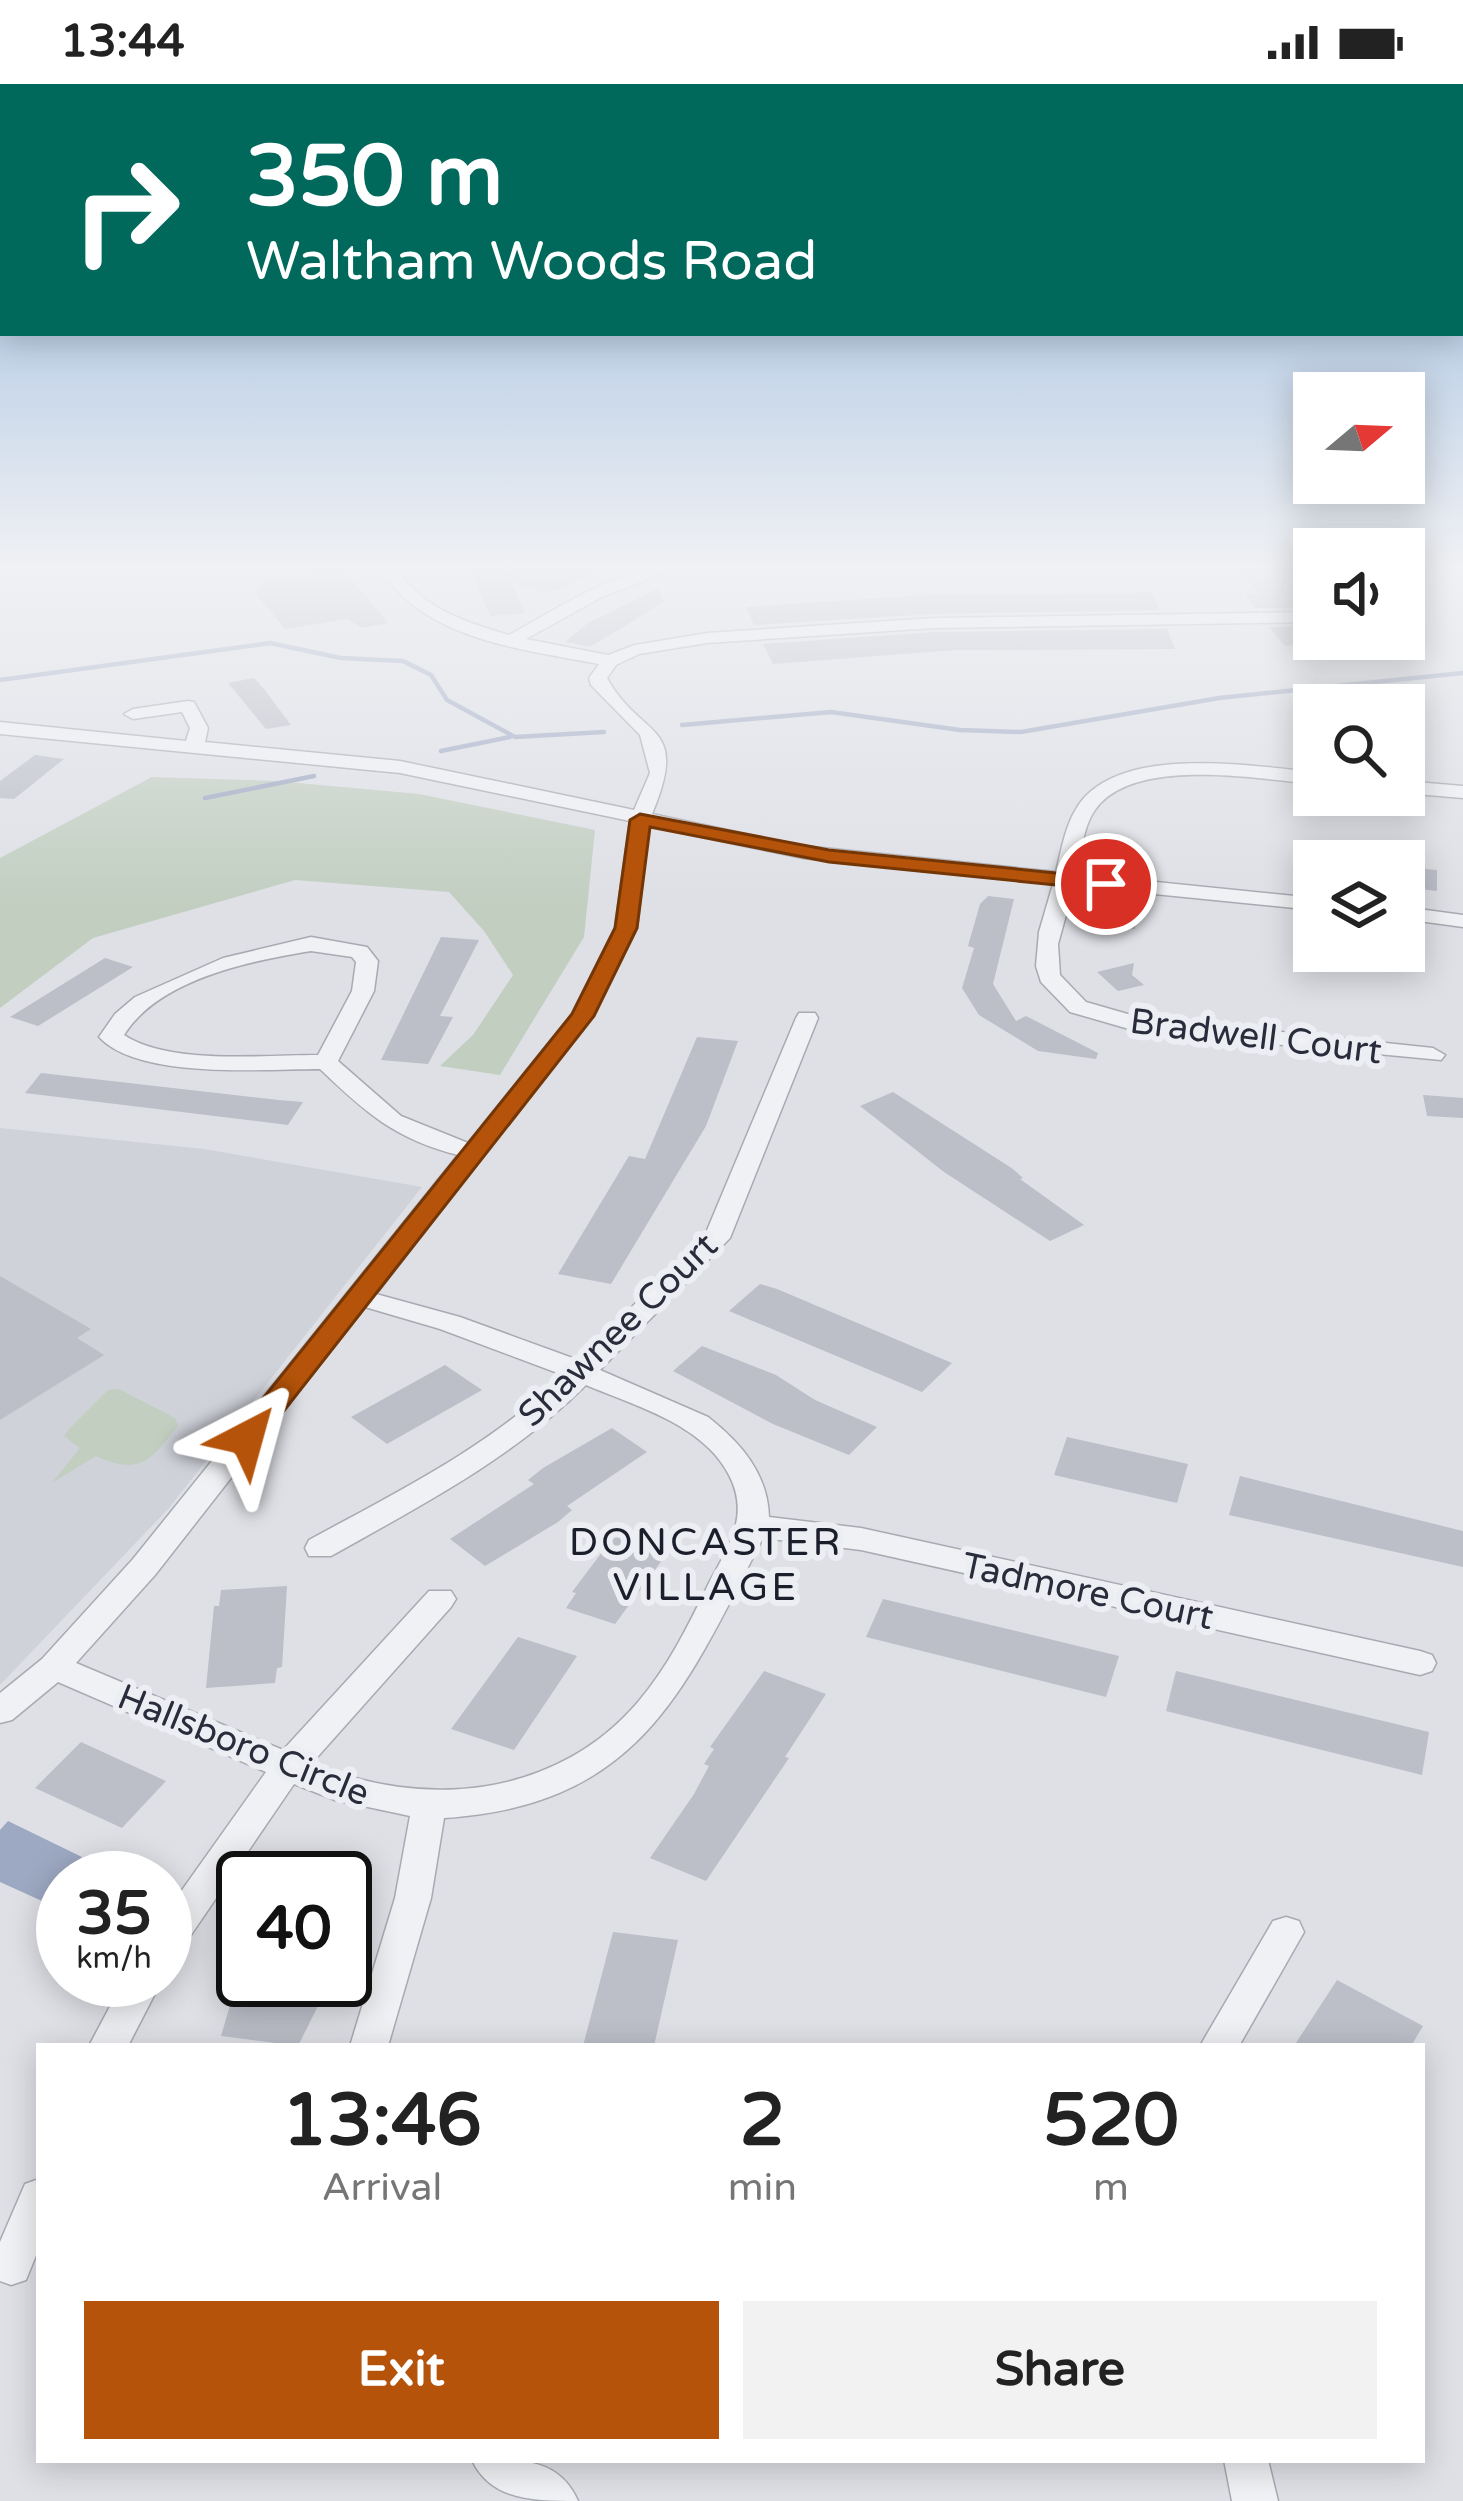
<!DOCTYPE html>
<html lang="en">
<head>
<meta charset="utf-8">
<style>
  body { margin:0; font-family:"Varela Round",sans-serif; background:#f2f2f2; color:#222; height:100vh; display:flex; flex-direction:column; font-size:45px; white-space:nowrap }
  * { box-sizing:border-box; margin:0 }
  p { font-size:39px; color:#767676 }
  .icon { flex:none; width:66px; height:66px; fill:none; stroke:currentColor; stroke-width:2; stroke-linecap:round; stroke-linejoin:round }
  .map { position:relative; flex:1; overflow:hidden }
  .panel { position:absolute; left:36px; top:1959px; width:1389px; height:420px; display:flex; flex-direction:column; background:#fff; border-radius:0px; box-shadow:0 6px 30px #0003 }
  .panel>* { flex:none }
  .top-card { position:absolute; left:0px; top:0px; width:1464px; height:252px; box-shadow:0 6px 30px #0003; background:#00695c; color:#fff; overflow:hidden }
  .needle { width:78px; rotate:71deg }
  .fabs { position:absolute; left:1293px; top:288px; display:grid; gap:24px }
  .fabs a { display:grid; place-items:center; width:132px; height:132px; border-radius:0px; background:#fff; box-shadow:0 6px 30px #0003; font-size:60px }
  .speed { position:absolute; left:36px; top:1767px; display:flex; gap:24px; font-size:60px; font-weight:700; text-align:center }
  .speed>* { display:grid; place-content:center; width:156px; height:156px; border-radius:50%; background:#fff; box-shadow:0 6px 30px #0003; line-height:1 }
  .speed small { font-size:30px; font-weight:400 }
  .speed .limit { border:6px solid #111; border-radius:18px; background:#fff; color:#111 }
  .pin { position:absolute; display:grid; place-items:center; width:102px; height:102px; color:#fff; margin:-51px; border:6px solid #fff; border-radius:50%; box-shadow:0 3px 12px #0007 }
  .me { position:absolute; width:132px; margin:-66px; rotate:39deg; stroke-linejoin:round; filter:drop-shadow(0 0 9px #0008) }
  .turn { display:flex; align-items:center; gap:42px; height:252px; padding:0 48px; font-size:54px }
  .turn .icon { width:156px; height:156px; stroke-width:2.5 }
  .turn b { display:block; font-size:84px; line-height:102px }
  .eta { display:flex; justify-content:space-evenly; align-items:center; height:204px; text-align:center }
  .eta b { font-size:72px; font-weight:700; line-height:84px }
  .action { display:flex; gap:24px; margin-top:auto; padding:24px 48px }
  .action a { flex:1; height:138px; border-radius:0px; background:#b45309; color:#fff; font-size:48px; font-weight:700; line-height:138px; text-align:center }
  .action a+a { background:#f2f2f2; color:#222 }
  .status { display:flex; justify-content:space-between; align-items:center; height:84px; padding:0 60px; background:#fff; direction:ltr }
  .status svg { height:33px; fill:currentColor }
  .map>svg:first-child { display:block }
  .built { fill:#d0d2da }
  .green { fill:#c1cec0 }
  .water { fill:#9da8c2 }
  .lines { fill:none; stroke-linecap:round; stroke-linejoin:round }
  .stream { stroke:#9da8c2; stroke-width:4.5 }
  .building { fill:#bcbec8 }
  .minor-casing { stroke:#a8aab2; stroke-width:3 }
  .minor { fill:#f0f1f4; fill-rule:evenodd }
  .route { fill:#b45309; stroke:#753606; stroke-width:3 }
  .labels { text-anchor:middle; stroke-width:12; stroke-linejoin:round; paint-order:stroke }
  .street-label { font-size:36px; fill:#292c3a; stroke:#edeef3 }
  .neighbourhood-label { font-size:39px; letter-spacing:3px; fill:#1b1e2b; stroke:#edeef3 }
</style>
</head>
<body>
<div class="status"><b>13:44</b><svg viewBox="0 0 49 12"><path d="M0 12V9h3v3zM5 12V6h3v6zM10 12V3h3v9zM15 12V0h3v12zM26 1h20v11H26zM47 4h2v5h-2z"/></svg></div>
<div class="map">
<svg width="1463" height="2417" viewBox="0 0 1463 2417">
  <rect width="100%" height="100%" fill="#dee0e6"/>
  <!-- built -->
  <path class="built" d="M0 1044 204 1065 422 1103 169 1424 0 1601Z"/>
  <!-- green -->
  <path class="green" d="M152 693 276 697 419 710 595 746 584 853 500 991 440 982 473 951 513 891 484 847 449 808 295 796 93 854 0 924V774Z
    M119 1305 175 1334 178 1342C150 1377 140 1392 96 1372L52 1399 80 1364 64 1352 69 1345 108 1306Z"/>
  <!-- water -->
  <path class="water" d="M8 1737 82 1773 74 1781 75 1794H63V1806L42 1817 0 1798V1746Z"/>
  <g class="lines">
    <!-- stream -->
    <path class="stream" d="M0 596 270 559 341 574 403 577 431 591 447 616 515 653 604 648
      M682 641 831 628 960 646 1021 648 1219 614 1463 589
      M441 667 510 653
      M205 714 314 692"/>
  </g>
  <!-- building -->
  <path class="building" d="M318 481H350L347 489 388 539 361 544 348 535 285 545 256 510 264 495H312Z
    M468 481H614V482L546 509 512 499 525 529 490 532Z
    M1235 481H1314V524H1255L1245 510 1258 509Z
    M657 505 664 517 661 520 590 563 565 558 588 539Z
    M1153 509 1159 526 934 530 754 541 746 523 940 510Z
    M1314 542V560L1285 562 1269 543Z
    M1167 545 1175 565 955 566 773 580 763 560 934 548Z
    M254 594 264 605 291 641 266 645 228 599Z
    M35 671 64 675 14 715 0 714V697Z
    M1404 783 1437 786V807L1404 803Z
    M988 812 1014 815 993 900 1016 937 1026 932 1098 969 1096 975 1038 967 979 931 962 904 974 864 968 862 980 820Z
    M1106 822 1137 825 1135 845 1103 843Z
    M441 853 479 856 440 932 453 933 428 980 381 976Z
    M105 874 133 883 38 942 10 933Z
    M1134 879 1132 891 1144 901 1118 907 1097 888Z
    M697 953 738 957 706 1042 611 1200 558 1190 629 1072 645 1075Z
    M41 989 279 1016 303 1018 288 1041 25 1009Z
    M893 1008 1013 1085 1023 1094 1020 1095 1084 1141 1050 1157 944 1088 860 1022Z
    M1423 1011 1463 1014V1034L1427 1032Z
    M0 1192 91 1245 77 1254 104 1271 0 1336Z
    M760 1200 777 1205 952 1279 922 1308 729 1227Z
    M702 1262 776 1291 815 1316 877 1343 849 1371 773 1340 673 1287Z
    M445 1281 482 1306 387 1360 351 1333Z
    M612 1344 647 1368 567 1422 572 1426 558 1438 485 1482 450 1455 534 1400 528 1396 543 1384Z
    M1067 1353 1188 1380 1177 1419 1054 1391Z
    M1240 1392 1463 1447V1483L1229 1431Z
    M618 1447 667 1463 660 1479 615 1540 566 1524 576 1509 572 1508Z
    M287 1502 282 1583 277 1584 275 1599 206 1604 214 1522H219L221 1506Z
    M883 1515 1119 1572 1106 1613 866 1553Z
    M518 1553 577 1572 514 1666 451 1645Z
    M764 1587 826 1610 785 1673 789 1674 706 1797 650 1774 694 1710 709 1682 704 1680 714 1665 710 1663Z
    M1176 1587 1429 1648 1422 1691 1166 1627Z
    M81 1658 166 1697 122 1744 35 1704Z
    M613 1848 678 1856 654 1962H583Z
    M244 1896H322L313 1921 318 1922 298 1962 221 1952 234 1908 239 1909Z
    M1337 1896 1423 1942 1411 1962H1294Z"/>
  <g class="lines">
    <!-- minor casing -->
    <g class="minor-casing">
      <path id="minor" d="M378 481H394C419 523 464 538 509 551 562 522 622 481 683 481L600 514 526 555 608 571 635 561 707 549 934 534 1314 528V538L934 544 707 559 639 570 616 581 607 594C641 656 691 637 652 730L803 762 1056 788C1061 767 1065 743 1076 725 1115 659 1250 682 1314 688V700C1258 695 1132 672 1095 726 1083 743 1081 769 1077 790L1314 814V826L1074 802 1058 860 1060 891 1086 918 1138 933 1433 964 1445 971 1441 976 1136 947 1070 928 1041 898 1036 882 1039 848 1053 800 803 774 649 742 637 844 593 932 376 1210 460 1233 578 1276 705 1151 796 934 799 929H815L818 934 730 1154 600 1286 708 1333C741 1359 768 1390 769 1433L861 1444 1420 1567 1432 1571 1436 1579 1432 1587 1420 1591 861 1466 763 1454C684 1607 640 1721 444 1734L431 1814 388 1962H350L395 1814 410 1732 335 1716 294 1700 178 1870 165 1874V1830L266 1688 58 1598 12 1636 0 1639V1609L42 1575 133 1475 458 1071C395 1055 366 1029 320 985 264 985 139 996 99 953L115 930 135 913 223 874 311 853 367 863 378 877 374 907 338 977 401 1032 468 1059 572 930 615 844 630 737 400 689 0 650V638L186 657 190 644 182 628 133 635 124 630 133 625 188 617 194 618 208 644 205 658 400 677 634 726 650 689 640 651 591 601 589 594 599 580C521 565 421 556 378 481ZM311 867 352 873 356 878 352 907 318 971C264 971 169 981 124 951 159 895 250 877 311 867ZM365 1223 440 1245 563 1291C491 1362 397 1408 309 1456L305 1464 309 1472H331C420 1422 513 1374 586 1301 635 1322 703 1340 729 1391 751 1433 727 1464 708 1501 688 1542 668 1583 638 1618 556 1714 423 1726 312 1679L451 1523 456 1515 451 1507H429L283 1666 76 1579 155 1491Z
        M1404 697 1463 702V714L1404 709Z
        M1404 823 1463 831V843L1404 835Z
        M1286 1833 1299 1837 1304 1848 1239 1962H1200L1273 1837Z
        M124 1896H162L128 1962H89Z
        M39 2095V2164L26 2196 11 2201 0 2197V2158L25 2100Z
        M472 2376C514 2376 558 2371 578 2417 535 2417 491 2417 472 2376Z
        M1224 2376H1268L1278 2417H1232Z"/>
    </g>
    <!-- minor -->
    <use href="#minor" class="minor"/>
  </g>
  <!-- sky -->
  <linearGradient id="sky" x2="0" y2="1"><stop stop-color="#8aafd9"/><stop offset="0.59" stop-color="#f0f1f4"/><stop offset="1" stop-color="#f0f1f4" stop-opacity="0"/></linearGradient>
  <rect width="1463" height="819" fill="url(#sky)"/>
  <!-- route -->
  <path class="route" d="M640 730 829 766 1106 794 1117 800 1106 806 829 778 650 743 637 844 594 932 257 1361H236L232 1354 236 1348 572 930 615 844 630 736Z"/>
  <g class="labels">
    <!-- street labels -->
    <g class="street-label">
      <text transform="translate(1256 951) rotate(7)" y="13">Bradwell Court</text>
      <text transform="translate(617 1245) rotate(-44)" y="13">Shawnee Court</text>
      <text transform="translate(1088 1506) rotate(12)" y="13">Tadmore Court</text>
      <text transform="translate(244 1660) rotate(22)" y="13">Hallsboro Circle</text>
    </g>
    <!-- neighbourhood labels -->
    <g class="neighbourhood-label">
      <text x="706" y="1471">DONCASTER<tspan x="706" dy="45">VILLAGE</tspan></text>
    </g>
  </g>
</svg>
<div class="fabs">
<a><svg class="needle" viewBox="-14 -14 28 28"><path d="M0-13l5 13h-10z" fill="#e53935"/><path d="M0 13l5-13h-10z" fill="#767676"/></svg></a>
<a><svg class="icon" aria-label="sound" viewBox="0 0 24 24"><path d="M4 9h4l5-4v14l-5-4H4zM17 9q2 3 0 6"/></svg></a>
<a><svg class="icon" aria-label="search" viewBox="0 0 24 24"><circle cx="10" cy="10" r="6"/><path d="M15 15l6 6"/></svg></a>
<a><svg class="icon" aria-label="layers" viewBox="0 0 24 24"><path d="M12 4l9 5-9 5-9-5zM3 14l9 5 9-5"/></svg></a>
</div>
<div class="speed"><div>35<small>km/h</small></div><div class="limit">40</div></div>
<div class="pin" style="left:1106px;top:800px;background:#d93025"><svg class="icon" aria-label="arrive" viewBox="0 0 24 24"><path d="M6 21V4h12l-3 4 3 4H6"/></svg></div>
<svg class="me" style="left:247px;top:1354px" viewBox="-20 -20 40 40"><path d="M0-17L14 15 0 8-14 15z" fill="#b45309" stroke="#fff" stroke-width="4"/></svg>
<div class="top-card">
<div class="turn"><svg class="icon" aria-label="right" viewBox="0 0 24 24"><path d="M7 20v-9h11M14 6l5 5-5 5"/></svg><div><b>350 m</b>Waltham Woods Road</div></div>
</div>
<section class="panel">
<div class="eta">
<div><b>13:46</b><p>Arrival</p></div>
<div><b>2</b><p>min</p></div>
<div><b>520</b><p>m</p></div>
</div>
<div class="action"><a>Exit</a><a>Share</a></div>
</section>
</div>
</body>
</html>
